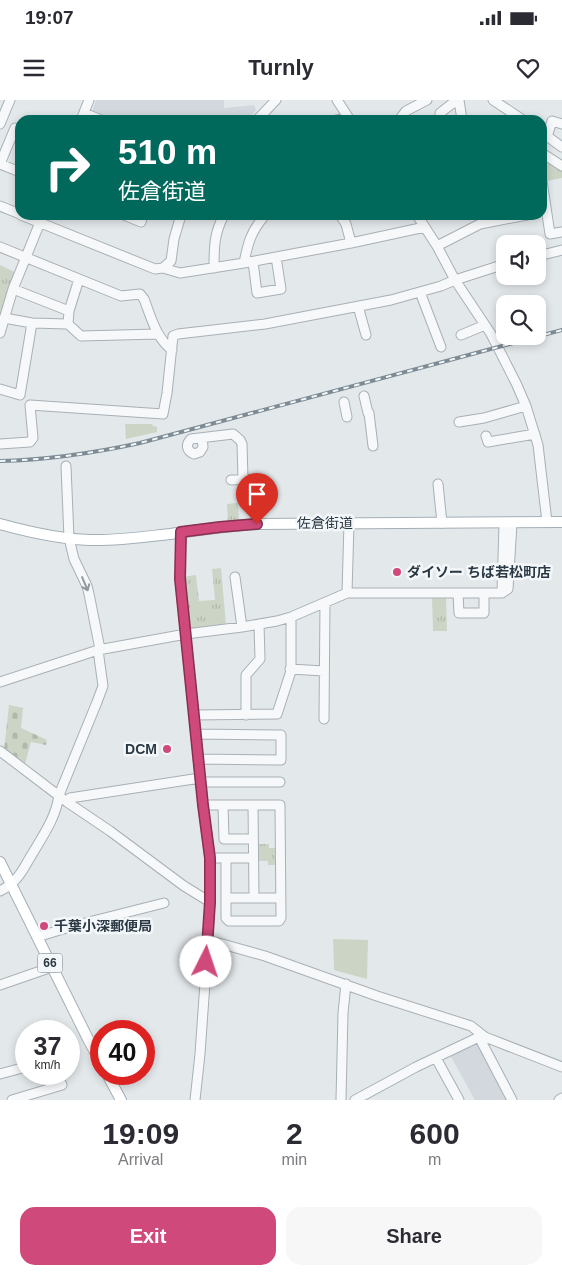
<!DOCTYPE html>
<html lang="en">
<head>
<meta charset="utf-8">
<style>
  body { margin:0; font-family:Arial,"Noto Sans JP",sans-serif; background:#f7f7f7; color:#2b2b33; height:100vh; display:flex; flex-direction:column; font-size:19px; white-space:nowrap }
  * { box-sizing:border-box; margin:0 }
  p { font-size:16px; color:#7c7c81 }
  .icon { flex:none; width:28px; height:28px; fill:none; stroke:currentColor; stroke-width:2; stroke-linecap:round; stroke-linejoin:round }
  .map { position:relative; height:1000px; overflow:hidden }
  .panel { display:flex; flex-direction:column; background:#fff; flex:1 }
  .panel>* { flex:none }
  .top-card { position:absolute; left:15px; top:15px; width:532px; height:105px; border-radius:15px; box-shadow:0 2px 8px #0003; background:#00695c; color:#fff; overflow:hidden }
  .buttons { position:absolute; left:496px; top:135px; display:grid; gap:10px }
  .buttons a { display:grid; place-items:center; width:50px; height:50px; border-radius:10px; background:#fff; box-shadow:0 2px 8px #0003; font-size:25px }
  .speed { position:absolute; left:15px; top:920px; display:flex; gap:10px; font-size:25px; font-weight:700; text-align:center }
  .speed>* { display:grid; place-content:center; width:65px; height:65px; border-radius:50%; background:#fff; box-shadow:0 2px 8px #0003; line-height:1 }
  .speed small { font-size:12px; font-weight:400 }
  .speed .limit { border:8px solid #d22; background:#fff; color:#111 }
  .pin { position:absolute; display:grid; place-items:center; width:42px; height:42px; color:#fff; margin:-51px -21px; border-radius:50% 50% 50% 0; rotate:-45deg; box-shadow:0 0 5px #0007 }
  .pin .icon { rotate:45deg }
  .me { position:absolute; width:55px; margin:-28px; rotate:4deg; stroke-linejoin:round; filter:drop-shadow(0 0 4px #0008) }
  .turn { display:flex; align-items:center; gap:18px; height:105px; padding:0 20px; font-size:22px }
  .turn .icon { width:65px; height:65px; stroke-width:2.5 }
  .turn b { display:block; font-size:35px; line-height:42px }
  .eta { display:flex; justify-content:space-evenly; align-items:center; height:85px; text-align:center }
  .eta b { font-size:30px; font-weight:700; line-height:35px }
  .button { display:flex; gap:10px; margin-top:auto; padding:10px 20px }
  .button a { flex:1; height:58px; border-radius:15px; background:#cf4a7a; color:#fff; font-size:20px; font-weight:700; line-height:58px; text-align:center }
  .button a+a { background:#f7f7f7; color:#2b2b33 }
  .status { display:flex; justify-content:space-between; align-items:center; height:35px; padding:0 25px; background:#fff; direction:ltr }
  .status svg { height:14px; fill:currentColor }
  header { display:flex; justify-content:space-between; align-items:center; height:65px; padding:0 20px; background:#fff; font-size:22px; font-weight:700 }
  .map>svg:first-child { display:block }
  .built { fill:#d2d8dd }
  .green { fill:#ccd5c5 }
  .cemetery { fill:url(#cemetery-stones) }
  .park { fill:url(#park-tufts) }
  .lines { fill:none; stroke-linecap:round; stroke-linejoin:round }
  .minor-casing { stroke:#a8b0b6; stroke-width:11 }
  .major-casing { stroke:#a3afb7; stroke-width:12 }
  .minor { stroke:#f6f8fa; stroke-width:9 }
  .major { stroke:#fff; stroke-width:10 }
  .rail-casing { stroke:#7d8b95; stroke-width:4 }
  .rail { stroke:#f3f7f9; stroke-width:2; stroke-dasharray:5.5; stroke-linecap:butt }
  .oneway { stroke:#90989f }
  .route-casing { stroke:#87304f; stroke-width:12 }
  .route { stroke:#cf4a7a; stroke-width:9 }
  .poi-dot { fill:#cf4a7a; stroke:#f3f7f9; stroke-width:2 }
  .labels { text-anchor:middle; stroke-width:5; stroke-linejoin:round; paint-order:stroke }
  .shield { fill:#f3f7f9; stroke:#67727a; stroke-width:1 }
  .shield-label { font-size:12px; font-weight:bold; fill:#2b3944 }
  .street-label { font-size:14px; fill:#2b3944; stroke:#f3f7f9 }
  .poi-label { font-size:14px; font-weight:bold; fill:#2b3944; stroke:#f3f7f9; text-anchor:start }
</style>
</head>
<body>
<div class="status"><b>19:07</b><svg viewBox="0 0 49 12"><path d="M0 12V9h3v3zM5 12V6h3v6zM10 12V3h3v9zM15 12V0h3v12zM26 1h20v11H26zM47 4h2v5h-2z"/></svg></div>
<header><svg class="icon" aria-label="menu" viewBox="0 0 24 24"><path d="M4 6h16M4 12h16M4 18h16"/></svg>Turnly<svg class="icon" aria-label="heart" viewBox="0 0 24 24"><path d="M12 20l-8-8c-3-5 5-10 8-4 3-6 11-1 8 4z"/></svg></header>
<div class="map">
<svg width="562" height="1000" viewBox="0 0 562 1000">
  <defs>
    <pattern id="cemetery-stones" width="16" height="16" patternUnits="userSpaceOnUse" patternTransform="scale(1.25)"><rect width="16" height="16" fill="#ccd5c5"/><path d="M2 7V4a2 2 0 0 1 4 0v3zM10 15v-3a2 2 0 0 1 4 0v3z" fill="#afb8aa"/></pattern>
    <pattern id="park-tufts" width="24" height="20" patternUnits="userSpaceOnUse" patternTransform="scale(1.25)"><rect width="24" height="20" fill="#ccd5c5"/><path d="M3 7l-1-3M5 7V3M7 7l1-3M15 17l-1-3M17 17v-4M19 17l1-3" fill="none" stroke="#afb8aa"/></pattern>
  </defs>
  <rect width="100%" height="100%" fill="#e3e8eb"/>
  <!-- built -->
  <path class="built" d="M96 0H224V8L254 5 256 10 247 20H114L92 12Z
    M477 940 510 1000H475L449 953Z"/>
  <!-- green -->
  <path class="green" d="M125 324H152L153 326 157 327V332L126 339Z
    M333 839 368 840 367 879 334 870Z"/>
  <!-- cemetery -->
  <path class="cemetery" d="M9 605 23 608 21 628 47 640 46 645 31 642 25 664 4 650Z"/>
  <!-- park -->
  <path class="park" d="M547 58 562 67V78L546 81 543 59Z
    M0 165 19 174 0 219Z
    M238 403 239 423 228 424 227 404Z
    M221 468 226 525 187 531 182 477 196 475 199 501 215 500 212 469Z
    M432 497H446L447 531H433Z
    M257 744H269V748H279V765H268V761H257Z"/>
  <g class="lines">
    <!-- minor casing -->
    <g class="minor-casing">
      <path id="minor" d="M337 0 350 20
        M459 0 462 20
        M493 0 523 20
        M84 13 101 20
        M81 20 89 0
        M257 20 276 0
        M336 20 348 18
        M399 20 406 11 427 0
        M441 20 440 13 453 3 459 2
        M0 24 10 0
        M20 30 15 28 0 64 20 72
        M544 34 562 47
        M547 37 552 21 562 24
        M542 53 562 66
        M542 81 550 134 562 132
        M0 106 20 114
        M21 115 155 169 163 168 171 161 174 139 181 115
        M124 115 141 122 143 115
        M340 115 346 124 351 143
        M417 115 437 146 455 180 491 234 516 283 526 306 538 345 547 422
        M437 146 480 124 527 115
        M0 147 121 196 140 194 144 199C151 217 156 238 172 250
        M538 156 562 150
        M253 162 257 193 281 189 276 157
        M244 163C248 142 251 132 265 115
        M163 168 180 173 244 163 351 143 425 127
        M214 168C214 148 214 133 224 115
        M13 189 69 211
        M420 192 441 247
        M358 206 366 235
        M4 218 32 223 68 224 69 211 79 179
        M68 224 81 236 158 234
        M0 233 13 189 43 115
        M461 235 485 225
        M0 289 20 295 32 223
        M364 296 368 313
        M344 302 347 317
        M369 313 373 346
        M459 322 484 318 526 306
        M486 336 488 342 535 334
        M202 338 203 347 200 352 194 354C187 351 185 345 191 339L233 334 240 340 242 344 243 379
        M0 344 30 342 33 338 30 305 163 314 167 293 173 236 178 234 265 224 391 200 441 186 455 180 505 164
        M66 366 69 438 74 459 87 486 89 494 100 549
        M231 380 247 379 251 384 257 424
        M438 384 442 423
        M181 432 180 479 203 705 210 758V802L208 840 200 954 195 1000
        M235 477 242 527
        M347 493 349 423
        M458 493 459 513H484V493
        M502 493 504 423
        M290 569 324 571
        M0 582 98 550 186 534 242 527 277 521 291 517 347 493H502L508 489 512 423
        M194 615 277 614 291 571V517
        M246 615V575L260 559 259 524
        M324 619 325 503
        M196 634 281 635V660L198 659
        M0 651 67 702 110 731 184 786 210 802
        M200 682H280
        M67 702 70 698 200 678
        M203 705H280L281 818 279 821H229L226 818V758
        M223 705 224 739H253
        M253 705 254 798
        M210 758H253
        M0 791C6 788 11 785 16 779 22 773 26 764 31 756 42 737 56 718 59 695L97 602 103 586 98 550
        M226 798H281
        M37 837 73 826 164 803
        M208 840 265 856 377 896 471 926 485 937 562 967
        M0 885 52 867
        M478 933 479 937 512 1000
        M436 958 459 1000
        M0 974 26 967
        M12 1000 62 985 56 974
        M341 1000 343 913 346 884
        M355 1000 416 967 479 937
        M559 1000 562 998"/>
    </g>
    <!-- major casing -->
    <g class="major-casing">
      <path id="major" d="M0 424C29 432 59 439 90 440 116 441 143 437 170 434 199 430 227 426 257 424L562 422
        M0 762 88 939 101 963
        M107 974 121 1000"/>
    </g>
    <!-- minor -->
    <use href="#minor" class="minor"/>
    <!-- major -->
    <use href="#major" class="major"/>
    <!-- rail casing -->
    <g class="rail-casing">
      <path id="rail" d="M0 361C47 360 94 353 140 343L562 230"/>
    </g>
    <!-- rail -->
    <use href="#rail" class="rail"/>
  </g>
  <!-- one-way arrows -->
  <defs><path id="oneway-shaft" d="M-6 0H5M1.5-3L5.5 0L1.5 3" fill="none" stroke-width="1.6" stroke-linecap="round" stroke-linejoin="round" transform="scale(1.25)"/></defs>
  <use class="oneway" href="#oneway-shaft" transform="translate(85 484) rotate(67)"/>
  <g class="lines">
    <!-- route casing -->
    <g class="route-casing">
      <path id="route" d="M206 862 210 802V758L203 705 180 479 181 432 220 427 257 424"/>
    </g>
    <!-- route -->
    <use href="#route" class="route"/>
  </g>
  <!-- markers -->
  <g class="poi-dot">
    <circle cx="397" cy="472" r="5"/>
    <circle cx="167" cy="649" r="5"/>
    <circle cx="44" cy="826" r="5"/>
  </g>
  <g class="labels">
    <!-- shield labels -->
    <rect class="shield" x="37.5" y="853.5" width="25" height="19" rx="4"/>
    <g class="shield-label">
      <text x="50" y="867">66</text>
    </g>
    <!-- street labels -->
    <g class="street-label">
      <text x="325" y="428">佐倉街道</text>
    </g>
    <!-- poi labels -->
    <g class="poi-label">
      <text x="407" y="477">ダイソー ちば若松町店</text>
      <text x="157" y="654" text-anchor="end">DCM</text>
      <text x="54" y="831">千葉小深郵便局</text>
    </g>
  </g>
</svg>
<div class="buttons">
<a><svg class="icon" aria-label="sound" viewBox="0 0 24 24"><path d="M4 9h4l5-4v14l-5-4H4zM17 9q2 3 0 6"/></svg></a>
<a><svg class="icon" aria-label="search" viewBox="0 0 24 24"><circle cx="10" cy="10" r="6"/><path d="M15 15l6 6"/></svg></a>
</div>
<div class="speed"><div>37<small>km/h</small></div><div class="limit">40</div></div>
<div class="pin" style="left:257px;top:424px;background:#d93025"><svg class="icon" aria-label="arrive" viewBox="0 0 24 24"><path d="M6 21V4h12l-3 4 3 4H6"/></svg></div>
<svg class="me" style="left:206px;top:862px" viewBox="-20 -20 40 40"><circle r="19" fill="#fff"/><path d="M0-13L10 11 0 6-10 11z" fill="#cf4a7a"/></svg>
<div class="top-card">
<div class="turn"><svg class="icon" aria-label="right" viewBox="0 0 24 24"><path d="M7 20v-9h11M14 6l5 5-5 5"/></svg><div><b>510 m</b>佐倉街道</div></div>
</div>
</div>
<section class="panel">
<div class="eta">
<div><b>19:09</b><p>Arrival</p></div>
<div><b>2</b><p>min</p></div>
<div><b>600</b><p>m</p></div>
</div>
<div class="button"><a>Exit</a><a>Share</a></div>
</section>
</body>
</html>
